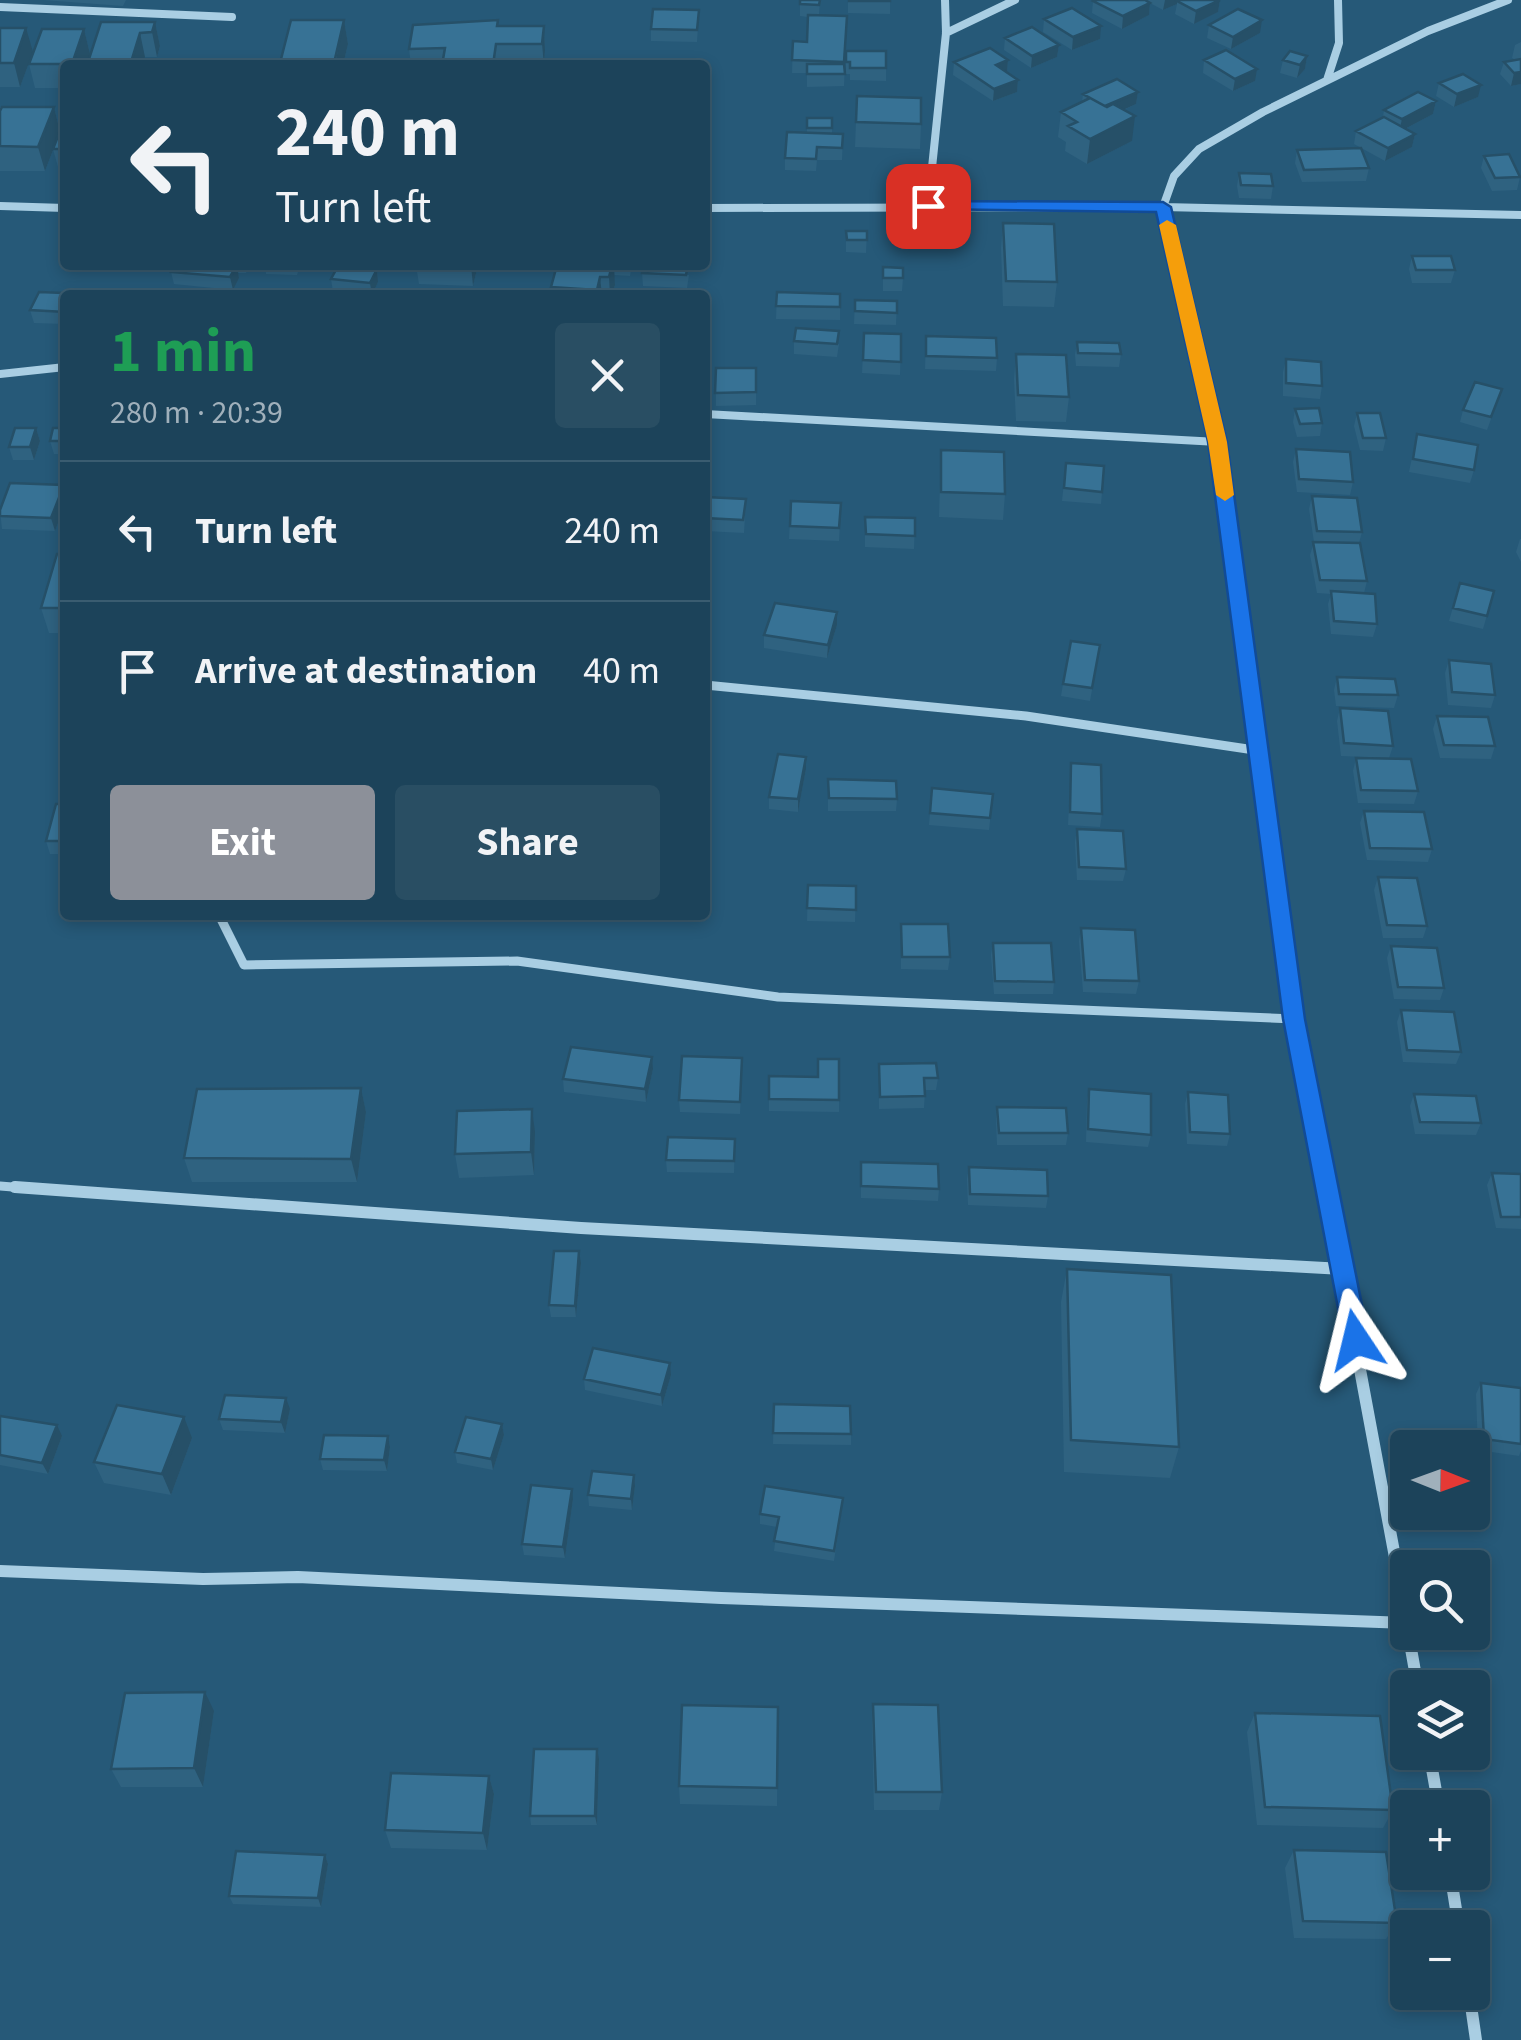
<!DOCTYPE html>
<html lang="en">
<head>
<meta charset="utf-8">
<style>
  body { margin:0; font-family:"Source Sans 3",sans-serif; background:#294e63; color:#f1f3f6; height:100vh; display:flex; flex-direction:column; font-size:38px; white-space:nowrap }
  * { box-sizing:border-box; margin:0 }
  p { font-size:32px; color:#a0b0bb }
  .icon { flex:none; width:55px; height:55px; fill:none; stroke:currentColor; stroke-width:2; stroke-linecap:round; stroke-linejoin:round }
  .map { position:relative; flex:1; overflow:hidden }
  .panel { position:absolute; left:60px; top:290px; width:650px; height:630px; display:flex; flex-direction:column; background:#1c435a; border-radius:10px; box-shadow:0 5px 15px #0003,0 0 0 2px #3a5c70 }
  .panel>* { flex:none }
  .banner { position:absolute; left:60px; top:60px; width:650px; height:210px; border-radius:10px; box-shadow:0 5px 15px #0003,0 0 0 2px #3a5c70; background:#1c435a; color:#f1f3f6; overflow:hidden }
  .needle { width:65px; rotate:91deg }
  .controls { position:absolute; left:1390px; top:1430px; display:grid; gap:20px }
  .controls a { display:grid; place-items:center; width:100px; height:100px; border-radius:10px; background:#1c435a; box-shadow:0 5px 15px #0003,0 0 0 2px #3a5c70; font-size:50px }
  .pin { position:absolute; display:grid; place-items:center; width:85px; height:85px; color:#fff; margin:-42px; border-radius:20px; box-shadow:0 5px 15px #0006 }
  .me { position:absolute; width:110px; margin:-55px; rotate:350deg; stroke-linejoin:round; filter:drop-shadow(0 0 8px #0008) }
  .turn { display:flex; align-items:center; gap:35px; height:210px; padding:0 50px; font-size:45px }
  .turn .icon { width:130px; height:130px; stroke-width:2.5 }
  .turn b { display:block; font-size:70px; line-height:85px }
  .round { display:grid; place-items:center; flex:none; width:105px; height:105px; border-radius:10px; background:#294e63 }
  .headline { display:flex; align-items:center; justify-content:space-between; height:170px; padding:0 50px }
  h1 { font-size:60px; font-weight:700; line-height:75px; color:#1e9e55 }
  .cta { display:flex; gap:20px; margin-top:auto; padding:20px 50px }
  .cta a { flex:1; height:115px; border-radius:10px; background:#8c9099; color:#fff; font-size:40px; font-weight:700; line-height:115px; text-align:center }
  .cta a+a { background:#294e63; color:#f1f3f6 }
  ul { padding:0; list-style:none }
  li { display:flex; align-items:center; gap:30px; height:140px; padding:0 50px; border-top:2px solid #3a5c70 }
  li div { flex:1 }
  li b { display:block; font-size:38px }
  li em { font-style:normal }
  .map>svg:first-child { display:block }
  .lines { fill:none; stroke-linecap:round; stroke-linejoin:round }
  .minor-far2 { stroke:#a9cee3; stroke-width:8 }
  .minor-far1 { stroke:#a9cee3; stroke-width:9 }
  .minor { stroke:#a9cee3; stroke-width:12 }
  .wall { fill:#2f6280 }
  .shaded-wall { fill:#265068 }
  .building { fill:#377295; stroke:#265068; stroke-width:2.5 }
  .route { fill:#1a73e8; stroke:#114b97; stroke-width:2.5 }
  .slow { fill:#f59e0b }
</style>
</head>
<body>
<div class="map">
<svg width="1521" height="2040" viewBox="0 0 1521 2040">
  <rect width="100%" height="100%" fill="#265978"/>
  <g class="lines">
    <!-- minor-far2 -->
    <path class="minor-far2" d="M0 7 232 17
      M946 33 1015 0
      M1327 80 1339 43 1338 0
      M0 206 65 208
      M928 206 946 33 945 0
      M705 208 1163 207 1521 215
      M0 374 65 367
      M705 414 1218 442
      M1229 523 1218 442 1163 207 1174 176 1199 149 1263 112 1428 31 1508 0"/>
    <!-- minor-far1 -->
    <path class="minor-far1" d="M1228 520 1294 1019 1326 1190
      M705 685 1026 716 1261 751
      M219 915 244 965 517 961 778 997 1294 1019
      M0 1186 49 1190"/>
    <!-- minor -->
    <path class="minor" d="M15 1187 581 1228 1343 1269
      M1326 1187 1408 1627
      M0 1571 203 1579 298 1577 721 1598 1407 1623
      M1408 1632 1418 1688
      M1429 1752 1439 1808
      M1450 1872 1459 1928
      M1469 1992 1476 2040"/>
  </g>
  <!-- wall -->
  <path class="wall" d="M43 0H126L123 6Z
    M800 0H820L819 15 847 16 844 86 807 87V73H792L793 41 807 42 808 17 800 16Z
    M848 0H890V14L848 13Z
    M1095 0H1220L1218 12 1194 24 1175 14 1177 4 1163 10 1150 3 1149 15 1122 29 1092 13 1093 1Z
    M699 10 697 42 651 41V29Z
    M1044 19 1100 39 1072 50 1043 32Z
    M344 20 348 44 343 65H280V63Z
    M498 20V26H544L545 50 544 65H411L409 49Z
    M155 22 160 46 157 57H145L143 65H88V62Z
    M1209 25 1260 33 1231 49 1207 38Z
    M0 28 33 52 20 87H0Z
    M84 29 90 54 86 65H65V88H35L29 64Z
    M1005 38 1059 45 1057 57 1031 68 1004 50Z
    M1521 42V84L1511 86 1500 74 1504 62 1516 60 1512 58 1515 45Z
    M846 51H886V81L850 80V74H846Z
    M1307 56 1305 69 1297 78 1280 73 1283 60Z
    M1008 60 1007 72 1018 80 1017 92 993 101 953 75 954 62Z
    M1204 60 1255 81 1233 91 1203 73Z
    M1439 83 1478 97 1454 107 1436 96Z
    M1138 92 1136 104 1124 110 1132 141 1087 164 1065 151 1066 142 1058 137 1061 112 1082 102 1083 94Z
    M857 96 921 124 920 149 855 147Z
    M1436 101 1433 114 1405 129 1415 134 1412 147 1385 161 1354 144 1356 131 1383 117 1384 110Z
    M0 107H54L60 132 45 171H0Z
    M65 118V174H60L53 149Z
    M807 118H832V134H843L842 160H817L816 171 785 170V158L807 133Z
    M1297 150 1369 168 1366 181 1302 182 1295 163Z
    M1484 156 1520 177 1517 190 1492 191 1481 168Z
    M1239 173 1273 186 1271 199 1239 198 1237 186Z
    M1003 223 1057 282 1054 307 1003 306 1001 248Z
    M846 231H867L866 253 846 252Z
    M1412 256 1455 270 1451 283H1412L1409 269Z
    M174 265H250L246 273H238L239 278 233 290 174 284 171 272Z
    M265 265H300L297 275 266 274Z
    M416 265H478L473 286 419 284Z
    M557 265H632L630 276 614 275 615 285 612 295H552L551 287Z
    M883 267 903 278 902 291H883Z
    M377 269 378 282 372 295 333 292 331 279Z
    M642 273 689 275 687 288 643 286Z
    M777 292 840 294V320L776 319Z
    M65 295V324L34 323 30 310Z
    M855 300 897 301 896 325 854 324Z
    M864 333 901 334 900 375 862 373Z
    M926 336 997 358 996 371 925 369Z
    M794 341 839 344 837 357 794 354Z
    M1077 342 1121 354 1119 367 1076 366 1075 355Z
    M1016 354 1069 397 1066 422 1016 421 1014 379Z
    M1286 359 1322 386 1320 399 1283 396V372Z
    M716 368H756V405L716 406Z
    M1502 389 1487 430 1460 422 1463 410Z
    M1295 409 1322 423 1320 436 1297 437 1293 422Z
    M1357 413 1386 438 1383 451 1360 450 1354 426Z
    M36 428 40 441 34 460H13L9 447Z
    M65 428V454H54L50 441Z
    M1417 434 1474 470 1470 483 1409 472Z
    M1296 449 1353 482 1350 495 1297 492 1293 462Z
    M941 450 1005 494 1003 520 939 517Z
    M1066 463 1102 492 1101 504 1062 501Z
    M65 489V504L55 531 2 529 0 510Z
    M1312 496 1362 532 1359 543 1367 581 1364 593 1377 624 1373 637 1331 634 1328 604 1331 594 1317 593 1310 555 1314 542 1309 509Z
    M705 497 746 499 744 533 705 531Z
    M791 501 841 503 839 541 789 539Z
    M865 517 915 518 914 549 865 547Z
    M1520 539H1521V562L1516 552Z
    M65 554V633H49L41 608Z
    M1460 583 1494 591 1483 629 1449 621Z
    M837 612V625L827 658 764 648V635Z
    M1100 645 1090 701 1061 696 1063 684Z
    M1449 660 1495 695 1491 708 1448 705 1445 673Z
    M1337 677 1398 695 1394 708 1336 706 1334 690Z
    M1340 708 1393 746 1389 758 1341 756 1337 721Z
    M1437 716 1495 746 1491 759 1440 758 1433 729Z
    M1356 758 1418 791 1414 804 1358 803 1353 771Z
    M1071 763 1102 814 1100 827 1068 825Z
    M806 769 798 812 769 809V797Z
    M828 779 897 799 896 811H828Z
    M932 788 993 794 989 830 929 825Z
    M65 804V854H50L46 841Z
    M1364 811 1432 849 1428 862 1367 860 1360 823Z
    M1077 829 1126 869 1123 881 1077 880 1075 842Z
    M1378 877 1427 926 1423 938H1383L1374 890Z
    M808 885 856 886 855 922 807 921Z
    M901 924 950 957 948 970 901 969Z
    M1081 928 1139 981 1136 994 1083 992 1079 941Z
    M993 943 1054 982 1053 994H994L991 955Z
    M1391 946 1444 988 1440 1000 1394 999 1387 958Z
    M1401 1010 1461 1052 1456 1064 1403 1062 1397 1022Z
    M839 1059V1112L769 1111V1076L817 1077Z
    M879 1064 938 1078 936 1090H925L924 1108 879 1109Z
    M653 1069 646 1102 564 1092 563 1079Z
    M742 1070 740 1114 680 1112 679 1100Z
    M361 1088 366 1112 357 1182H192L184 1158Z
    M1089 1089 1151 1135 1148 1147 1086 1142 1087 1101Z
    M1188 1092 1230 1134 1227 1146 1187 1144 1185 1104Z
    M1414 1094 1481 1123 1476 1135 1415 1134 1410 1106Z
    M997 1107 1068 1133 1066 1145H997L996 1119Z
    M535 1132 534 1175 459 1178 455 1154Z
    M735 1139 734 1173 667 1172 666 1160Z
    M861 1162 939 1189 938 1201 861 1198Z
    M969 1167 1048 1196 1046 1208 968 1205 967 1179Z
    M1492 1173 1521 1174V1229L1496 1228 1487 1185Z
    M581 1263 576 1317H551L549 1305Z
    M1067 1269 1179 1447 1170 1478 1064 1472 1061 1302Z
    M671 1375 662 1406 585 1390 584 1379Z
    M1481 1383 1521 1388V1451L1519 1456 1478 1450 1476 1394Z
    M774 1404 851 1434V1445L773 1444Z
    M290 1409 285 1433 223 1430 219 1419Z
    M0 1416 62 1436 48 1474 0 1465Z
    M502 1424 504 1435 493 1470 457 1463 455 1452Z
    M388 1436 390 1447 387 1471 323 1470 320 1459Z
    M192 1438 171 1495 104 1483 94 1462Z
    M634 1475 635 1486 632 1510 589 1506 588 1495Z
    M573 1499 565 1558 524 1555 522 1544Z
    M842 1509 834 1561 774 1551 777 1527 760 1524V1514Z
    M873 1704 942 1792 939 1810H874L872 1723Z
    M778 1707 777 1806 680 1804 679 1786Z
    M214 1711 203 1787H121L111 1769Z
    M1255 1713 1393 1810 1383 1828 1257 1825 1247 1732Z
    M599 1759 597 1825H531L530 1816Z
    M489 1776 494 1794 487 1850 391 1848 385 1830Z
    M1294 1850 1397 1923 1386 1939 1294 1938 1285 1868Z
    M325 1855 328 1864 321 1907 233 1904 229 1896Z"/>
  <!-- shaded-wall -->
  <path class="shaded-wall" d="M1165 0H1185L1177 1V4L1163 10Z
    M1220 0 1218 12 1194 24 1196 11Z
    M1150 3 1149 15 1122 29 1123 16Z
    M344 20 348 44 343 65H335Z
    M1262 20 1260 33 1231 49 1233 37Z
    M155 22 160 46 157 57 152 32Z
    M544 26 545 50 544 65 542 44Z
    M1101 26 1100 39 1072 50 1073 37Z
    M26 28 33 52 20 87 14 63Z
    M84 29 90 54 86 65H72Z
    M140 33 145 57 143 65H131V62Z
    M1059 45 1057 57 1031 68 1032 56Z
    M1307 56 1305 69 1297 78 1300 65Z
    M1008 60 1007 72 996 65Z
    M1257 69 1255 81 1233 91 1235 79Z
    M1521 72V84L1511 86 1514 73Z
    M1018 80 1017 92 993 101 994 89Z
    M1481 85 1478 97 1454 107 1457 94Z
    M1138 92 1136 104 1103 119 1104 107Z
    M1436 101 1433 114 1399 132 1402 119Z
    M54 107 60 132 45 171 38 147Z
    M1135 116 1132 141 1087 164 1090 139Z
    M1415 134 1412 147 1385 161 1388 148Z
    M237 265 239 278 233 290 230 277Z
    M471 265H478L473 286Z
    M612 265H614L615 285 612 295H610L609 277Z
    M377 269 378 282 372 295 370 283Z
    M600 277 602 295H597V290Z
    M36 428 40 441 34 460 30 447Z
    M64 485 65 504 55 531 51 518Z
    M837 612V625L827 658 828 645Z
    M806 757V769L798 812V799Z
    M652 1057 653 1069 646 1102 645 1089Z
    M361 1088 366 1112 357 1182 351 1159Z
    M532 1109 535 1132 534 1175 531 1152Z
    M579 1251 581 1263 576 1317 575 1306Z
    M670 1363 671 1375 662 1406 661 1395Z
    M286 1398 290 1409 285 1433 281 1422Z
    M184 1417 192 1438 171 1495 162 1474Z
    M502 1424 504 1435 493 1470 491 1459Z
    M57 1425 62 1436 48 1474 42 1463Z
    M388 1436 390 1447 387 1471 384 1460Z
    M634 1475 635 1486 632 1510 631 1499Z
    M572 1489 573 1499 565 1558 563 1547Z
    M205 1692 214 1711 203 1787 194 1768Z
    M597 1749 599 1759 597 1825 595 1816Z
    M489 1776 494 1794 487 1850 483 1833Z
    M325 1855 328 1864 321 1907 318 1898Z"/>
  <!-- building -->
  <path class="building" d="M800 0H820L819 5 800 4Z
    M849 0H890V1H849Z
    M1095 0H1145L1150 3 1123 16 1093 1Z
    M1180 0H1220L1196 11 1177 1Z
    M1072 8 1101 26 1073 37 1044 19Z
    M653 9 699 10 697 30 651 29Z
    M1238 9 1262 20 1233 37 1209 25Z
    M808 15 847 16 844 62 792 60 793 41 807 42Z
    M291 20H344L334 63H280Z
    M498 20 497 26H544L542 44H496L493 65H442L445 48 409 49 413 25Z
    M101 22H155L152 32 140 33 131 62H88Z
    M1032 27 1059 45 1032 56 1005 38Z
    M0 28H26L14 63H0Z
    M42 29H84L72 64H29Z
    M990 48 1008 60 996 65 1018 80 994 89 954 62Z
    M1226 50 1257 69 1235 79 1204 60Z
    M846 51H886V68H850V62H846Z
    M1290 51 1307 56 1300 65 1283 60Z
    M1521 59V72L1514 73 1504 62Z
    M807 64H844L845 74H807Z
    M1463 74 1481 85 1457 94 1439 83Z
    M1117 79 1138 92 1105 106 1083 94Z
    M1418 92 1436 101 1402 119 1384 110Z
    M857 96 921 98V124L856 122Z
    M1090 98 1107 107 1113 104 1135 116 1090 139 1068 126 1077 122 1061 112Z
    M2 107H54L38 147 0 146V111Z
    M1384 117 1415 134 1388 148 1356 131Z
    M65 118V149H53Z
    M807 118H832V128H807Z
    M787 132 843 134 842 148 817 147 816 159 785 158Z
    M1361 148 1369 168 1304 170 1297 150Z
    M1509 154 1520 177 1495 178 1484 156Z
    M1239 173 1271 174 1273 186 1241 185Z
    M1003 223 1054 224 1057 282 1006 281Z
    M846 231H867V240H847Z
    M1412 256H1451L1455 270H1416Z
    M174 265H237L230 277 171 272Z
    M557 265H612L609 277H600L597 290 551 287Z
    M644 265H688L686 275 642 273Z
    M338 266 377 269 370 283 331 279Z
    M883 267 903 268V278H883Z
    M39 292 115 295H65V312L30 310Z
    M777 292 840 294V307L776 306Z
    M855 300 897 301V313L855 311Z
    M796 328 839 331 837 344 794 341Z
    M864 333 901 334V362L863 360Z
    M926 336 996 338 997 358 926 356Z
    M1077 342 1119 343 1121 354 1078 353Z
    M1016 354 1066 355 1069 397 1018 395Z
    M1286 359 1321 362 1322 386 1286 383Z
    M716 368H756V392L715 393Z
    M1475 382 1502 389 1491 417 1463 410Z
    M1319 408 1322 423 1300 424 1295 409Z
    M1357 413H1380L1386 438H1363Z
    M15 428H36L30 447H9Z
    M53 428H65V441H50Z
    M1417 434 1478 445 1474 470 1413 459Z
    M1296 449 1350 452 1353 482 1299 479Z
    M941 450 1004 452 1005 494 941 492Z
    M1066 463 1104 466 1102 492 1064 488Z
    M10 483 64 485 51 518 0 516V510Z
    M1312 496 1357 498 1362 532 1317 531Z
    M705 497 746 499 743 520 705 518Z
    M791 501 841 503 839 528 790 526Z
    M865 517 915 518V536L866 534Z
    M1313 542 1360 543 1367 581 1320 580Z
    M57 554H65V608H41Z
    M1460 583 1494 591 1487 616 1453 608Z
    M1331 591 1375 594 1377 624 1334 621Z
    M775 603 837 612 828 645 764 635Z
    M1071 641 1100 645 1092 688 1063 684Z
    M1449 660 1491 664 1495 695 1452 692Z
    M1337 677 1395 679 1398 695 1339 694Z
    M1340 708 1388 711 1393 746 1344 743Z
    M1437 716 1488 717 1495 746 1444 745Z
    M778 754 806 757 798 799 769 797Z
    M1356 758 1411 759 1418 791 1361 790Z
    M1071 763 1101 765 1102 814 1070 812Z
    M828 779 896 781 897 799 829 798Z
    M932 788 993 794 990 818 930 813Z
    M56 804H65V841H46Z
    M1364 811 1424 812 1432 849 1370 848Z
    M1077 829 1123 831 1126 869 1079 867Z
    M1378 877 1417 878 1427 926 1387 925Z
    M808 885 856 886V910L807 908Z
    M901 924H948L950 957H902Z
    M1081 928 1135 930 1139 981 1085 980Z
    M993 943H1051L1054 982 995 981Z
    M1391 946 1437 948 1444 988 1398 987Z
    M1401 1010 1454 1012 1461 1052 1407 1050Z
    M571 1047 652 1057 645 1089 563 1079Z
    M682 1056 742 1058 740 1102 679 1100Z
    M818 1059H839V1100L769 1099V1076L818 1077Z
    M936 1063 938 1078H924L925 1096 880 1097 879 1064Z
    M361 1088 351 1159 184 1158 197 1089Z
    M1089 1089 1151 1094V1135L1088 1129Z
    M1188 1092 1228 1095 1230 1134 1190 1132Z
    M1414 1094 1476 1096 1481 1123 1420 1122Z
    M997 1107 1066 1108 1068 1133H999Z
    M532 1109 531 1152 455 1154 457 1111Z
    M668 1137 735 1139 734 1161 666 1160Z
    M861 1162 938 1164 939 1189 861 1186Z
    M969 1167 1047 1170 1048 1196 970 1194Z
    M1492 1173 1521 1174V1217H1501Z
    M554 1251H579L575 1306 549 1305Z
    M1067 1269 1171 1275 1179 1447 1071 1440Z
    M593 1348 670 1363 661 1395 584 1379Z
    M1481 1383 1521 1388V1444L1484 1439Z
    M225 1395 286 1398 281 1422 219 1419Z
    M774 1404 850 1406 851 1434 773 1433Z
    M117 1405 184 1417 162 1474 94 1462Z
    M0 1416 57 1425 42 1463 0 1455Z
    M466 1417 502 1424 491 1459 455 1452Z
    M324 1435 388 1436 384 1460 320 1459Z
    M592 1471 634 1475 631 1499 588 1495Z
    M531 1485 572 1489 563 1547 522 1544Z
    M765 1486 843 1498 834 1551 774 1541 779 1517 760 1514Z
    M205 1692 194 1768 111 1769 125 1693Z
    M873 1704 938 1705 942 1792H876Z
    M682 1705 778 1707 777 1788 679 1786Z
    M1255 1713 1380 1716 1393 1810 1265 1807Z
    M534 1749H597L595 1816H530Z
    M391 1773 489 1776 483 1833 385 1830Z
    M1294 1850 1386 1852 1397 1923 1303 1921Z
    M236 1851 325 1855 318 1898 229 1896Z"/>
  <!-- route -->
  <path class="route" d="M928 201 1163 202 1171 207 1227 442 1305 1019 1369 1340 1365 1347 1356 1350 1347 1347 1344 1340 1283 1019 1208 442 1156 212 922 209V202Z"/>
  <!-- slow -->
  <path class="slow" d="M1167 220 1176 225 1227 442 1234 495 1225 501 1216 495 1208 442 1159 225Z"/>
</svg>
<div class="controls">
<a><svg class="needle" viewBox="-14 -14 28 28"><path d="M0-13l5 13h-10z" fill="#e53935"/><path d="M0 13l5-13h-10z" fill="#a0b0bb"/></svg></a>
<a><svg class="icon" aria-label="search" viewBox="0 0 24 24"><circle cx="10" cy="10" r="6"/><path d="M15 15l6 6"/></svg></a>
<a><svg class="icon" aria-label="layers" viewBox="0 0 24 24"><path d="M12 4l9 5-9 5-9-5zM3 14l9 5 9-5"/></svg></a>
<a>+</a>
<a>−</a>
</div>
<div class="pin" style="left:928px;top:206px;background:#d93025"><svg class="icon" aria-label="arrive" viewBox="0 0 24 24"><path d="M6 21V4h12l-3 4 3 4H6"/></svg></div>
<svg class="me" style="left:1356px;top:1340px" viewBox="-20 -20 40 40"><path d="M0-17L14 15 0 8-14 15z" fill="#1a73e8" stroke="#fff" stroke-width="4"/></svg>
<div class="banner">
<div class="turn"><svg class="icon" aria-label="left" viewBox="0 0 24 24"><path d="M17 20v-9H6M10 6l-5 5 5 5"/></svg><div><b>240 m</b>Turn left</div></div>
</div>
<section class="panel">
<div class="headline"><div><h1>1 min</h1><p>280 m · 20:39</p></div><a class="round"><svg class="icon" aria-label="close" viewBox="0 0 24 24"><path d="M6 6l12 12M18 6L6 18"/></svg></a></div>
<ul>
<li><svg class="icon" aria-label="left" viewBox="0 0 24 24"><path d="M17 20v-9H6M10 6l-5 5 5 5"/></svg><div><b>Turn left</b></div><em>240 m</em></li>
<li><svg class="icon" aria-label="arrive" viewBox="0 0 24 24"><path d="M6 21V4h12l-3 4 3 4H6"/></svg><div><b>Arrive at destination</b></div><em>40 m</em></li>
</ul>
<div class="cta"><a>Exit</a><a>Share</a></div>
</section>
</div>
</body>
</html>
